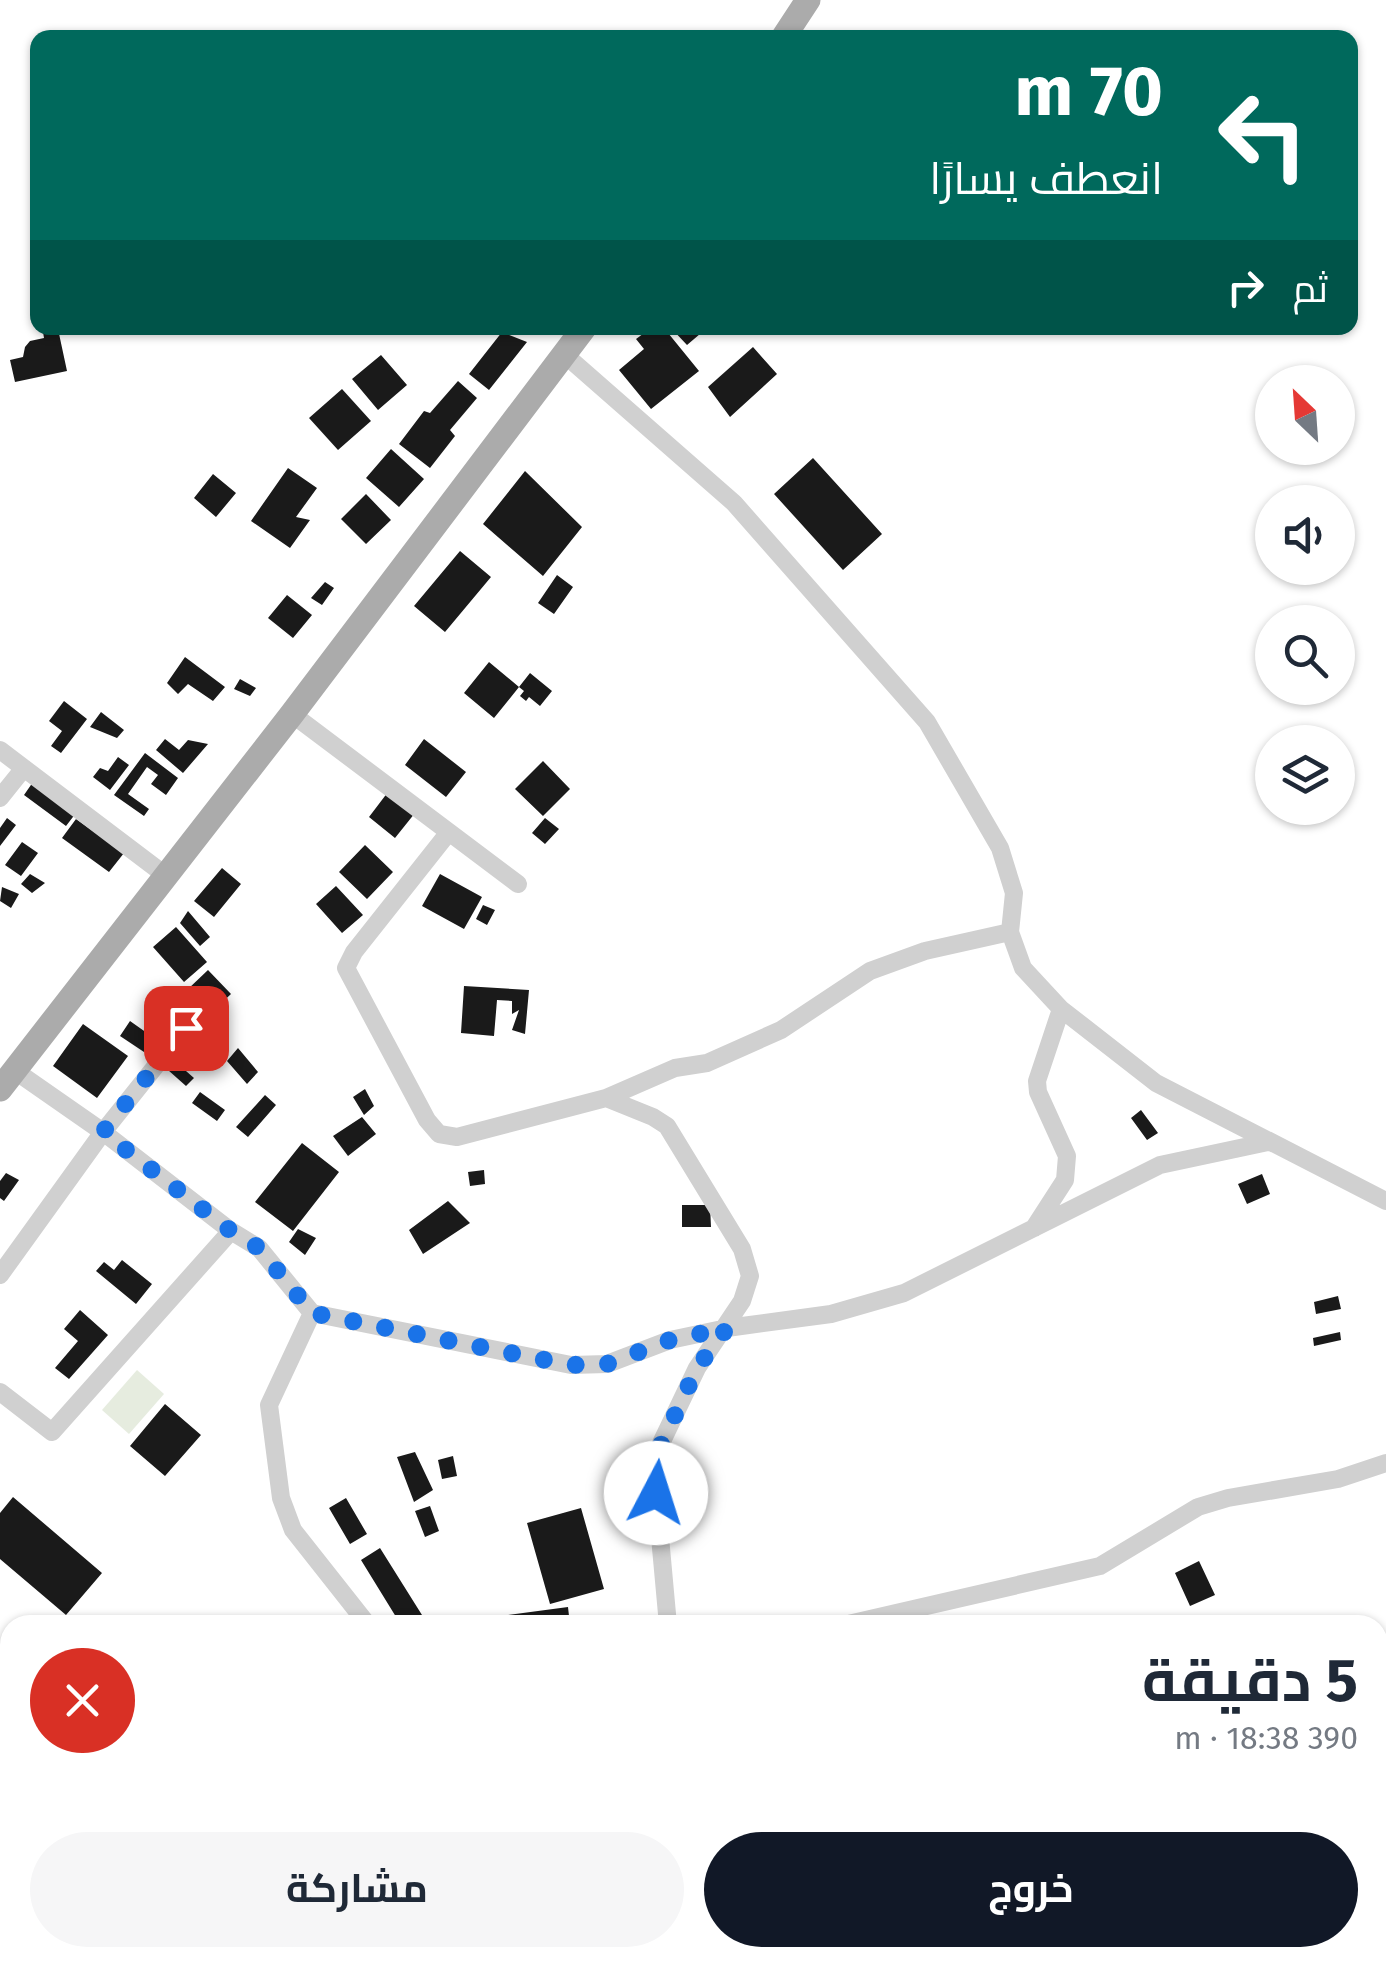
<!DOCTYPE html>
<html lang="ar">
<head>
<meta charset="utf-8">
<style>
  body { margin:0; font-family:"Fira Sans",Cairo,sans-serif; background:#f6f6f7; color:#1f2937; direction:rtl; height:100vh; display:flex; flex-direction:column; font-size:38px; white-space:nowrap }
  * { box-sizing:border-box; margin:0 }
  p { font-size:32px; color:#747a83 }
  .icon { flex:none; width:55px; height:55px; fill:none; stroke:currentColor; stroke-width:2; stroke-linecap:round; stroke-linejoin:round }
  .map { position:relative; flex:1; overflow:hidden; direction:ltr }
  .side { position:absolute; left:0px; top:1615px; width:1388px; height:352px; display:flex; flex-direction:column; background:#fff; border-radius:30px 30px 0 0; box-shadow:0 2px 8px #0004; direction:rtl }
  .side>* { flex:none }
  .top-card { position:absolute; left:30px; top:30px; width:1328px; height:305px; border-radius:20px; box-shadow:0 2px 8px #0004; direction:rtl; background:#00695c; color:#fff; overflow:hidden }
  .needle { width:65px; rotate:335deg }
  .fabs { position:absolute; left:1255px; top:365px; display:grid; gap:20px }
  .fabs a { display:grid; place-items:center; width:100px; height:100px; border-radius:50%; background:#fff; box-shadow:0 2px 8px #0004; font-size:50px }
  .pin { position:absolute; display:grid; place-items:center; width:85px; height:85px; color:#fff; margin:-42px; border-radius:20px; box-shadow:0 5px 15px #0006 }
  .me { position:absolute; width:110px; margin:-55px; rotate:5deg; stroke-linejoin:round; filter:drop-shadow(0 0 8px #0008) }
  .turn { display:flex; align-items:center; gap:35px; height:210px; padding:0 30px; font-size:45px }
  .turn .icon { width:130px; height:130px; stroke-width:2.5 }
  .turn b { display:block; font-size:70px; line-height:85px }
  .then { display:flex; align-items:center; height:95px; padding:0 30px; background:#0003; gap:20px; font-size:38px }
  .round { display:grid; place-items:center; flex:none; width:105px; height:105px; border-radius:52px; background:#f6f6f7 }
  .summary { display:flex; align-items:center; justify-content:space-between; height:170px; padding:0 30px }
  h1 { font-size:60px; font-weight:700; line-height:75px }
  .action { display:flex; gap:20px; margin-top:auto; padding:20px 30px }
  .action a { flex:1; height:115px; border-radius:60px; background:#111827; color:#fff; font-size:40px; font-weight:700; line-height:115px; text-align:center }
  .action a+a { background:#f6f6f7; color:#1f2937 }
  .map>svg:first-child { display:block }
  .green { fill:#e6ecdf }
  .building { fill:#1a1a1a }
  .lines { fill:none; stroke-linecap:round; stroke-linejoin:round }
  .minor { stroke:#d0d0d0; stroke-width:18 }
  .primary { stroke:#ababab; stroke-width:25 }
  .route { stroke:#1a73e8; stroke-width:18; stroke-dasharray:0 32.4 }
</style>
</head>
<body>
<div class="map">
<svg width="1386" height="1967" viewBox="0 0 1386 1967">
  <rect width="100%" height="100%" fill="#fff"/>
  <!-- green -->
  <path class="green" d="M137 1370 164 1394 129 1434 102 1410Z"/>
  <!-- building -->
  <path class="building" d="M651 328H664L699 371 651 409 619 370 644 349 636 339Z
    M671 328H707L687 345Z
    M58 329 67 371 15 382 10 360 23 357 25 347 30 341 44 338 43 332Z
    M502 332 527 342 489 390 469 374Z
    M753 347 777 374 730 417 708 387Z
    M381 355 407 385 378 410 352 379Z
    M458 381 477 398 450 430 455 436 430 468 399 444 424 411 430 413Z
    M342 389 371 421 338 450 309 418Z
    M391 449 424 479 399 507 366 478Z
    M813 458 882 534 843 570 774 494Z
    M288 468 317 488 296 517 310 520 290 548 251 521Z
    M525 471 582 527 543 576 483 524Z
    M213 474 236 493 216 517 194 498Z
    M366 494 391 520 366 544 341 519Z
    M460 551 491 577 445 632 414 606Z
    M557 575 573 587 554 614 538 603Z
    M325 582 334 588 322 605 311 598Z
    M287 595 312 615 293 638 268 618Z
    M185 657 225 687 213 701 188 684 178 694 167 683Z
    M489 662 519 687 494 718 464 693Z
    M530 673 552 691 540 706 529 697 526 701 520 696 524 691 519 687Z
    M240 679 256 688 250 696 234 689Z
    M64 701 87 719 61 753 51 746 62 731 49 721Z
    M101 712 124 730 117 738 90 727Z
    M165 739 179 750 188 740 208 744 183 773 156 750Z
    M424 739 466 772 446 797 405 765Z
    M145 753 178 778 166 795 151 784 158 775 147 767 128 794 149 809 144 816 114 795Z
    M118 757 129 765 110 790 93 777 100 768 108 771Z
    M543 761 570 789 543 816 515 789Z
    M33 782 76 813 66 826 24 795Z
    M388 792 415 813 395 838 369 817Z
    M7 818 16 825 0 846V828Z
    M545 818 559 829 545 844 532 833Z
    M76 819 124 853 109 872 62 838Z
    M22 842 38 853 21 876 5 865Z
    M365 845 393 872 367 899 339 872Z
    M222 868 241 884 214 917 194 901Z
    M30 874 45 883 32 893 21 884Z
    M440 874 482 897 464 929 422 906Z
    M336 886 363 915 342 933 316 904Z
    M2 887 19 894 11 908 0 901Z
    M483 905 495 910 487 925 476 919Z
    M188 911 210 937 200 946 180 923Z
    M176 927 207 962 184 982 153 947Z
    M208 970 231 994 210 1014 187 990Z
    M464 986 529 990 525 1034 512 1030 519 1010 512 1014V1001L497 1000 494 1036 461 1033Z
    M130 1021 154 1038 144 1052 120 1036Z
    M83 1024 128 1056 97 1098 53 1066Z
    M199 1036 209 1046 186 1071 194 1078 186 1086 168 1070Z
    M238 1048 258 1072 247 1084 227 1061Z
    M365 1089 374 1106 364 1115 353 1097Z
    M200 1092 225 1110 217 1121 192 1103Z
    M265 1095 276 1105 248 1137 236 1127Z
    M1141 1110 1158 1133 1147 1140 1131 1118Z
    M362 1117 376 1134 348 1156 333 1136Z
    M302 1143 339 1172 293 1231 255 1202Z
    M484 1170 485 1184 470 1186 468 1172Z
    M6 1173 19 1180 4 1201 0 1198V1181Z
    M1262 1174 1270 1194 1247 1204 1238 1184Z
    M448 1201 470 1223 423 1254 409 1230Z
    M682 1205H710L711 1227H682Z
    M298 1229 316 1238 305 1255 289 1242Z
    M122 1260 152 1284 136 1304 96 1271 104 1262 114 1270Z
    M1338 1296 1341 1309 1316 1314 1314 1302Z
    M80 1310 108 1335 69 1379 55 1368 78 1341 64 1329Z
    M1340 1332 1341 1340 1314 1346 1313 1338Z
    M165 1404 201 1435 165 1476 130 1446Z
    M415 1452 433 1490 414 1502 397 1457Z
    M453 1456 457 1476 442 1479 438 1460Z
    M13 1497 102 1573 66 1615 0 1559V1513Z
    M346 1498 367 1534 350 1544 329 1508Z
    M430 1506 439 1531 425 1537 415 1511Z
    M581 1508 604 1589 550 1604 527 1523Z
    M380 1548 427 1623 423 1625H401L361 1560Z
    M1199 1561 1215 1595 1190 1606 1175 1573Z
    M568 1607 570 1625H464V1621Z
    M401 1958H418L419 1967H389L390 1960Z
    M517 1958H570L548 1967H521Z"/>
  <g class="lines">
    <!-- minor -->
    <path class="minor" d="M564 354 734 503 927 722 1000 848 1014 893 1010 932 1023 968 1061 1009 1156 1083 1386 1201
      M292 714 518 884
      M0 750 165 875
      M0 798 24 768
      M449 832 354 952 346 968 427 1120 439 1134 457 1137 606 1098 675 1068 707 1063 781 1030 870 971 925 951 1010 932
      M14 1070 103 1132 231 1231 259 1248 312 1313 269 1405 281 1498 293 1530 368 1625
      M606 1098 653 1117 667 1126 742 1249 750 1276 742 1301 697 1368 653 1460 668 1625
      M1034 1228 1065 1180 1067 1156 1038 1092 1037 1081 1061 1009
      M0 1275 103 1132 186 1028
      M312 1313 571 1365 607 1364 670 1340 727 1328 831 1314 904 1293 1160 1165 1268 1142
      M0 1392 52 1432 231 1231
      M844 1625 1100 1566 1198 1507 1228 1498 1338 1479 1386 1463
      M377 1958 378 1967
      M925 1958 929 1967
      M129 1967 139 1958"/>
    <!-- primary -->
    <path class="primary" d="M783 38 808 0
      M0 1089 292 714 584 328"/>
  </g>
  <g class="lines">
    <!-- route -->
    <path class="route" d="M186 1028 103 1132 231 1231 259 1248 312 1313 570 1365 607 1364 670 1340 727 1328 697 1368 654 1460 656 1493"/>
  </g>
</svg>
<div class="fabs">
<a><svg class="needle" viewBox="-14 -14 28 28"><path d="M0-13l5 13h-10z" fill="#e53935"/><path d="M0 13l5-13h-10z" fill="#747a83"/></svg></a>
<a><svg class="icon" aria-label="sound" viewBox="0 0 24 24"><path d="M4 9h4l5-4v14l-5-4H4zM17 9q2 3 0 6"/></svg></a>
<a><svg class="icon" aria-label="search" viewBox="0 0 24 24"><circle cx="10" cy="10" r="6"/><path d="M15 15l6 6"/></svg></a>
<a><svg class="icon" aria-label="layers" viewBox="0 0 24 24"><path d="M12 4l9 5-9 5-9-5zM3 14l9 5 9-5"/></svg></a>
</div>
<div class="pin" style="left:186px;top:1028px;background:#d93025"><svg class="icon" aria-label="arrive" viewBox="0 0 24 24"><path d="M6 21V4h12l-3 4 3 4H6"/></svg></div>
<svg class="me" style="left:656px;top:1493px" viewBox="-20 -20 40 40"><circle r="19" fill="#fff"/><path d="M0-13L10 11 0 6-10 11z" fill="#1a73e8"/></svg>
<div class="top-card">
<div class="turn"><svg class="icon" aria-label="left" viewBox="0 0 24 24"><path d="M17 20v-9H6M10 6l-5 5 5 5"/></svg><div><b>70 m</b>انعطف يسارًا</div></div>
<div class="then">ثم<svg class="icon" aria-label="right" viewBox="0 0 24 24"><path d="M7 20v-9h11M14 6l5 5-5 5"/></svg></div>
</div>
<section class="side">
<div class="summary"><div><h1>5 دقيقة</h1><p>390 m · 18:38</p></div><a class="round" style="background:#d93025;color:#fff"><svg class="icon" aria-label="close" viewBox="0 0 24 24"><path d="M6 6l12 12M18 6L6 18"/></svg></a></div>
<div class="action"><a>خروج</a><a>مشاركة</a></div>
</section>
</div>
</body>
</html>
